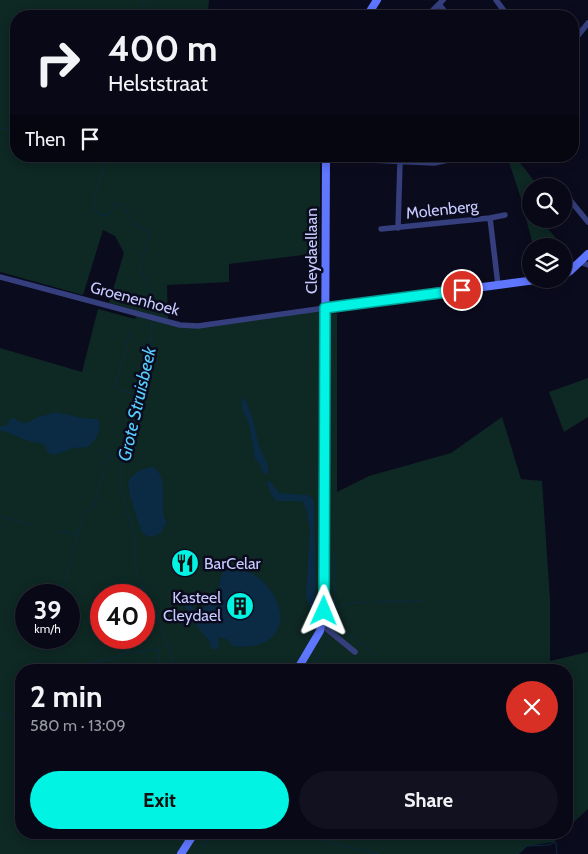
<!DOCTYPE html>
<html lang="en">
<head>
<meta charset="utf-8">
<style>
  body { margin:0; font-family:Cabin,sans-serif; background:#11111f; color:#f1f3f6; height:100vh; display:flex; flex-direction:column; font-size:19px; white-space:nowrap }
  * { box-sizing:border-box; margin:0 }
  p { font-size:16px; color:#989aa1 }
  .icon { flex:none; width:28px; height:28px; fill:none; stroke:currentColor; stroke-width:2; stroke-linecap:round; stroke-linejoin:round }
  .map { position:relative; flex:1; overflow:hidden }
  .side { position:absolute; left:15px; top:664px; width:558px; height:175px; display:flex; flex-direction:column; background:#080816; border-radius:20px; box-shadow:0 2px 12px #0003,0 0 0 1px #292935 }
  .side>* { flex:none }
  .banner { position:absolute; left:10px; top:10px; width:569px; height:152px; border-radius:20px; box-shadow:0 2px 12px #0003,0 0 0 1px #292935; background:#080816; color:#f1f3f6; overflow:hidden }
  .controls { position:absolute; left:522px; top:178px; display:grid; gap:10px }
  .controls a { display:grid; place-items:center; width:50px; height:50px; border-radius:50%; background:#080816; box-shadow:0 2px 12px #0003,0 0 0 1px #292935; font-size:25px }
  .speed { position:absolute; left:15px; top:584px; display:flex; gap:10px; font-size:25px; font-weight:700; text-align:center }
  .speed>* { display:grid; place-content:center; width:65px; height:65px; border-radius:50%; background:#080816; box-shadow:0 2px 12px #0003,0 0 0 1px #292935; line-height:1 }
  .speed small { font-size:12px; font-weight:400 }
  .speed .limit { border:8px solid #d22; background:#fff; color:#111 }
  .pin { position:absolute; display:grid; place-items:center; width:42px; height:42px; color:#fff; margin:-21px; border:2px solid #fff; border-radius:50%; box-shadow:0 1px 5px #0007 }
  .me { position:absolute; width:55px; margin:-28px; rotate:1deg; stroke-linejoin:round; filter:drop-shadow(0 0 4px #0008) }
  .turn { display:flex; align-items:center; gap:18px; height:105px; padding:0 15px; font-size:22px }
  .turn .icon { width:65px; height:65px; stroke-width:2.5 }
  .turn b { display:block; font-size:35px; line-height:42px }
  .then { display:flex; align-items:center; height:48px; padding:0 15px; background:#0003; gap:10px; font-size:19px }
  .round { display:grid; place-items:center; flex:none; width:52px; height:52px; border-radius:26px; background:#11111f }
  .overview { display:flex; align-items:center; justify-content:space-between; height:85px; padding:0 15px }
  h1 { font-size:30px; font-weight:700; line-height:38px }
  .button { display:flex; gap:10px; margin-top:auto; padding:10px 15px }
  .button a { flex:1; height:58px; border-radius:30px; background:#00f3e3; color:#111; font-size:20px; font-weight:700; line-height:58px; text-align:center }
  .button a+a { background:#11111f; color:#f1f3f6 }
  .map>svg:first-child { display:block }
  .green { fill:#0e2823; fill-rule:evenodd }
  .water { fill:#0b2a43; fill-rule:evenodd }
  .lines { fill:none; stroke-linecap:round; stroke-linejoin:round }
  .stream { stroke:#0b2a43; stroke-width:1 }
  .street { stroke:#353f7e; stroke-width:5.5 }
  .secondary { stroke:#5f76ff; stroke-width:8 }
  .route-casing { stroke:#009e94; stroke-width:12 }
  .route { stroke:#00f3e3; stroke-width:9 }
  .labels { text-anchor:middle; stroke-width:5; stroke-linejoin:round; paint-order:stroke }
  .street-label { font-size:16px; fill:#c8cbff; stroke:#0b0b1e }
  .poi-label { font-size:16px; fill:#c8cbff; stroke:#0b0b1e; text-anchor:start }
  .water-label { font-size:18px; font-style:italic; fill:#56cdff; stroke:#0b0b1e }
</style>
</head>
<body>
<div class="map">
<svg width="588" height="854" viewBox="0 0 588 854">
  <rect width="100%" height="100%" fill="#0b0b1e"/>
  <!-- green -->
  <path class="green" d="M0 0H209L208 11 241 16H16V156H320V253L229 264V282L167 285 168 319 109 303 124 253 115 236 103 230 83 295 0 272Z
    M507 156H515L538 186H531V219H540L559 242 533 245 524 211V208Z
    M98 309 135 319 136 316 179 327 313 311 337 314V492L369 476 451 453 502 417 521 479 542 481 550 599V661L588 652V809L566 829V670H21V832L563 833 554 842 527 846 519 854H0V348L82 372ZM26 595H69V638H26ZM101 595H144V638H101Z
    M588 378V417L564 432 549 392Z"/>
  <!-- water -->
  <path class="water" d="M244 397C251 411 255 426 258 442 260 452 271 465 268 474L263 473 260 464 255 459 249 424 243 411 241 402Z
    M56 412 82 418 98 419C103 427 96 441 89 446 84 449 78 447 73 448 67 450 56 456 51 454 47 452 45 448 44 444L28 441 7 432 0 431V426H6L10 419 14 418 20 422 27 423 38 417Z
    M152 467C170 475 160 502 164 516 164 518 166 520 167 522L161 533 151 537 145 535 141 530C138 520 126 490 129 481 132 473 145 468 152 467Z
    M269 480 279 493 308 495 312 498 314 502 316 606 315 612 311 609 306 598 310 528C306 518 309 510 302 501H276L271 494 267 482Z
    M224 570C233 570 243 569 251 573 271 583 293 617 272 637 262 647 245 648 232 646L228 640 218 637 219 647 216 650 211 648 210 642 198 628 182 600 187 597 194 610H200L219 597 221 595C218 585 219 579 224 570ZM235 591C241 594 246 602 253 600L255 602 251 604 243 619 227 609 235 597 232 595Z"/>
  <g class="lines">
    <!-- stream -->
    <path class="stream" d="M142 0 146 12 145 16
      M0 129H16
      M107 156 94 199V209L98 213 108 216 115 205 120 204C128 209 128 219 135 225 140 229 145 228 150 234L139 268C149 284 154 297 153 316
      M152 320 148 367 133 426 122 460 121 487 127 512 134 533V561L138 578 158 617 171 652 173 670
      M130 332 115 387 133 394
      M136 395 141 398
      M97 448 111 457
      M115 458 122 460
      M104 466 108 456
      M0 516 31 525
      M60 531 77 535
      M334 553 335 627 355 639
      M61 595 83 517 87 511 94 507 103 472
      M371 602 424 601
      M336 608 350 603 367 602
      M359 642 376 656
      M164 645 169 647
      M44 651 48 638
      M135 652 158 649 161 670
      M83 665 115 658 126 652H131
      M310 670 330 638
      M0 712 15 720
      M19 723H21
      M321 832 323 841 379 854
      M199 854 212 832
      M518 854 527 846 549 845 555 842 556 844 557 854"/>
    <!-- street -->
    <path class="street" d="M496 0 508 16
      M439 4 448 16
      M427 16 443 0
      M572 43 588 23
      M326 158 434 163 468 156
      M570 200 588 222
      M398 228 400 162
      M381 229 490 218
      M580 262 588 265
      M0 277 180 325 198 326 325 308
      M498 285 490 218 505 215
      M322 625 355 652"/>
    <!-- secondary -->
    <path class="secondary" d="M367 16 377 0
      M564 275 570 271 588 254
      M325 308 543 279
      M297 670 320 631 324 605 326 156
      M181 854 195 832"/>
  </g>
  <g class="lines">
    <!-- route casing -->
    <g class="route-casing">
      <path id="route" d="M324 611 325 308 462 290"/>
    </g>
    <!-- route -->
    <use href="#route" class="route"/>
  </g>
  <!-- icons -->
  <defs>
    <g id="restaurant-disc" transform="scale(1.4375)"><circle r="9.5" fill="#00f3e3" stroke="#0b0b1e"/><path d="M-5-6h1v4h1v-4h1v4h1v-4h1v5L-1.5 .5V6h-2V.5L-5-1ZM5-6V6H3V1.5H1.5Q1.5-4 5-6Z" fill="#111"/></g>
    <g id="building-disc" transform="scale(1.4375)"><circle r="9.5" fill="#00f3e3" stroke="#0b0b1e"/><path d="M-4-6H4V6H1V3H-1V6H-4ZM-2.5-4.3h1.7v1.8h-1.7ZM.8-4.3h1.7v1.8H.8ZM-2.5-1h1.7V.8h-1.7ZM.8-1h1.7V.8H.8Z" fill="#111"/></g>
  </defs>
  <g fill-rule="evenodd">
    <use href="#restaurant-disc" x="185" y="563"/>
    <use href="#building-disc" x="240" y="606"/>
  </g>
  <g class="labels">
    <!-- street labels -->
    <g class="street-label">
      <text transform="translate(442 209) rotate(-6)" y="6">Molenberg</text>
      <text transform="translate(311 251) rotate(-90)" y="6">Cleydaellaan</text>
      <text transform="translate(135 298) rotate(15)" y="6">Groenenhoek</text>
    </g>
    <!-- poi labels -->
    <g class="poi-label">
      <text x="204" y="569">BarCelar</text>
      <text x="221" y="603" text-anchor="end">Kasteel<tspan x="221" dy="18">Cleydael</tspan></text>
    </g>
    <!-- water labels -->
    <g class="water-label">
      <text transform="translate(137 404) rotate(-77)" y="6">Grote Struisbeek</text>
    </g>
  </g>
</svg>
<div class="controls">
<a><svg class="icon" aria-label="search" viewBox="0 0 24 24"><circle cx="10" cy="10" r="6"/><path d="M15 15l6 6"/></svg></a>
<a><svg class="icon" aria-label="layers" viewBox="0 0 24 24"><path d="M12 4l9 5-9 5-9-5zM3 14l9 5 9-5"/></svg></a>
</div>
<div class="speed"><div>39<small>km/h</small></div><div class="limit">40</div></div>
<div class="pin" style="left:462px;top:290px;background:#d93025"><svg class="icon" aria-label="arrive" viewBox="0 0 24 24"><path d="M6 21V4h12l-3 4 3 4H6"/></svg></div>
<svg class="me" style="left:324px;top:611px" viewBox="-20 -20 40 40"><path d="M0-17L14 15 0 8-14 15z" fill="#00f3e3" stroke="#fff" stroke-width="4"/></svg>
<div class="banner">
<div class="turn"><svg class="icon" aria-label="right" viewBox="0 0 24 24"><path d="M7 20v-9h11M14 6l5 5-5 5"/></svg><div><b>400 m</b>Helststraat</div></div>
<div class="then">Then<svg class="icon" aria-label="arrive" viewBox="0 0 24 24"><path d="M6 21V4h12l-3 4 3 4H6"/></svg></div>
</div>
<section class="side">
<div class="overview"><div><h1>2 min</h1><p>580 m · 13:09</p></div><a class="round" style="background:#d93025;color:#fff"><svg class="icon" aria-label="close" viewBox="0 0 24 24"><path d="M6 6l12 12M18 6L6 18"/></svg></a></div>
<div class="button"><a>Exit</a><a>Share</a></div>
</section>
</div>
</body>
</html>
